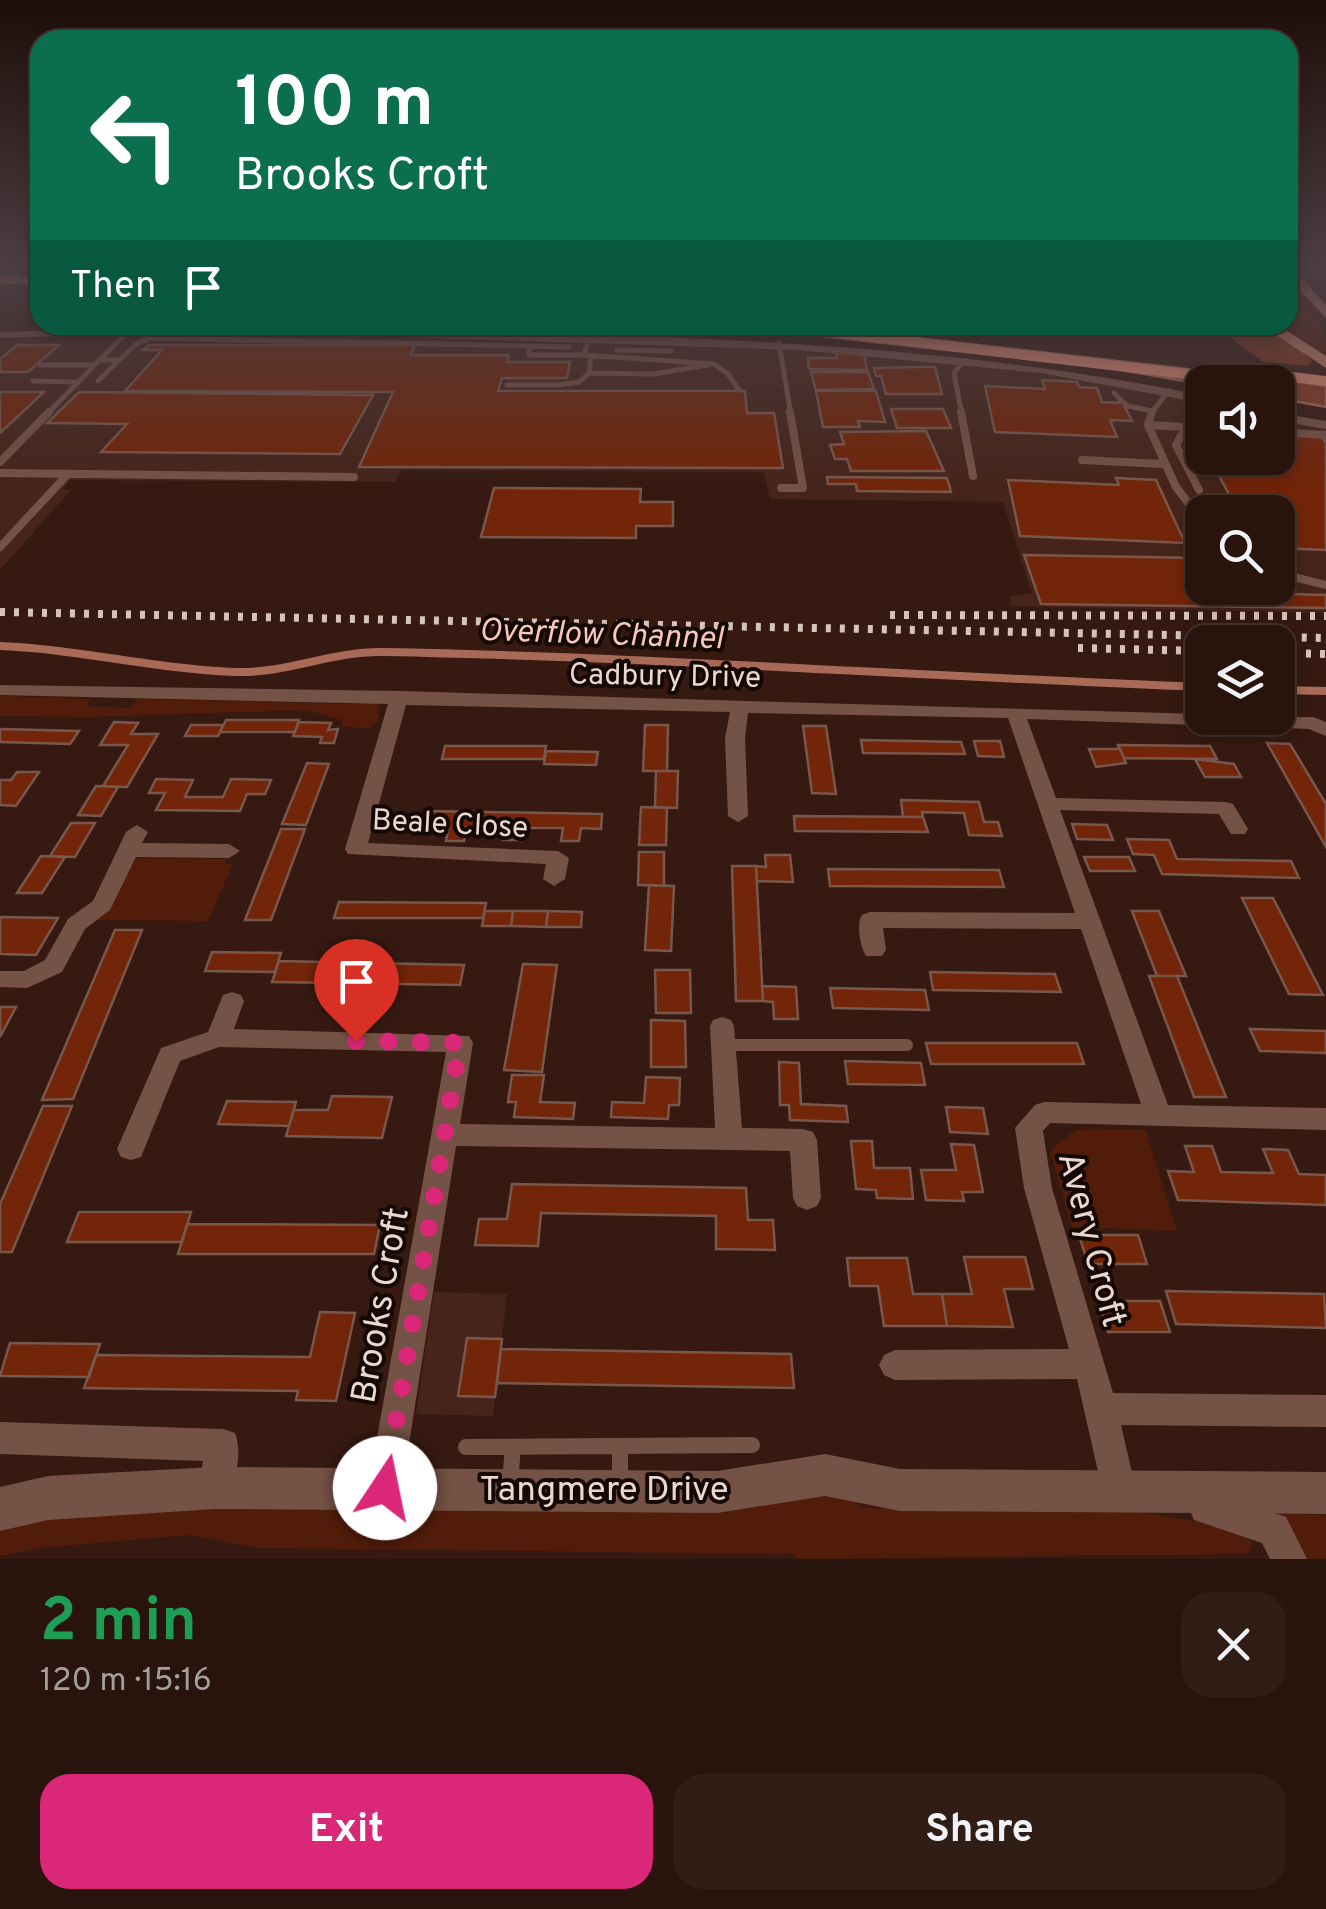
<!DOCTYPE html>
<html lang="en">
<head>
<meta charset="utf-8">
<style>
  body { margin:0; font-family:Overpass,sans-serif; background:#301d16; color:#f1f3f6; height:100vh; display:flex; flex-direction:column; font-size:38px; white-space:nowrap }
  * { box-sizing:border-box; margin:0 }
  p { font-size:32px; color:#a59e9d }
  .icon { flex:none; width:55px; height:55px; fill:none; stroke:currentColor; stroke-width:2; stroke-linecap:round; stroke-linejoin:round }
  .map { position:relative; height:1559px; overflow:hidden }
  .drawer { display:flex; flex-direction:column; background:#28140d; flex:1 }
  .drawer>* { flex:none }
  .hud { position:absolute; left:30px; top:30px; width:1268px; height:305px; border-radius:30px; box-shadow:0 5px 15px #0003,0 0 0 2px #44332e; background:#0b6e4f; color:#fff; overflow:hidden }
  .tools { position:absolute; left:1185px; top:365px; display:grid; gap:20px }
  .tools a { display:grid; place-items:center; width:110px; height:110px; border-radius:20px; background:#28140d; box-shadow:0 5px 15px #0003,0 0 0 2px #44332e; font-size:50px }
  .pin { position:absolute; display:grid; place-items:center; width:85px; height:85px; color:#fff; margin:-102px -42px; border-radius:50% 50% 50% 0; rotate:-45deg; box-shadow:0 0 10px #0007 }
  .pin .icon { rotate:45deg }
  .me { position:absolute; width:110px; margin:-55px; rotate:11deg; stroke-linejoin:round; filter:drop-shadow(0 0 8px #0008) }
  .turn { display:flex; align-items:center; gap:35px; height:210px; padding:0 40px; font-size:45px }
  .turn .icon { width:130px; height:130px; stroke-width:2.5 }
  .turn b { display:block; font-size:70px; line-height:85px }
  .then { display:flex; align-items:center; height:95px; padding:0 40px; background:#0003; gap:20px; font-size:38px }
  .round { display:grid; place-items:center; flex:none; width:105px; height:105px; border-radius:30px; background:#301d16 }
  .summary { display:flex; align-items:center; justify-content:space-between; height:170px; padding:0 40px }
  h1 { font-size:60px; font-weight:700; line-height:75px; color:#1e9e55 }
  .button { display:flex; gap:20px; margin-top:auto; padding:20px 40px }
  .button a { flex:1; height:115px; border-radius:30px; background:#db2777; color:#fff; font-size:40px; font-weight:700; line-height:115px; text-align:center }
  .button a+a { background:#301d16; color:#f1f3f6 }
  .map>svg:first-child { display:block }
  .built { fill:#46241a; fill-rule:evenodd }
  .green { fill:#521c0a }
  .forest { fill:#84361b }
  .water { fill:#8c3c22; stroke:#a86a56; stroke-width:2.5 }
  .lines { fill:none; stroke-linecap:round; stroke-linejoin:round }
  .stream { stroke:#a86a56; stroke-width:8 }
  .building { fill:#722508; stroke:#78574c; stroke-width:2.5 }
  .service-far3 { stroke:#755246; stroke-width:5 }
  .service-far2 { stroke:#755246; stroke-width:8 }
  .service-far1 { stroke:#755246; stroke-width:12 }
  .service { stroke:#755246; stroke-width:16 }
  .minor { fill:#755246; fill-rule:evenodd }
  .tertiary { fill:#755246; fill-rule:evenodd }
  .trunk { fill:#d8876e; fill-rule:evenodd }
  .motorway { fill:#e89074; fill-rule:evenodd }
  .rail { stroke:#d8c3bc; stroke-width:8; stroke-dasharray:5 9; stroke-linecap:butt }
  .route { stroke:#db2777; stroke-width:18; stroke-dasharray:0 32.4 }
  .labels { text-anchor:middle; stroke-width:8; stroke-linejoin:round; paint-order:stroke }
  .street-label { font-size:30px; fill:#ebd7d0; stroke:#150906 }
  .water-label { font-size:32px; font-style:italic; fill:#f7c8b9; stroke:#150906 }
  .near-street-label { font-size:35px; fill:#ebd7d0; stroke:#150906 }
</style>
</head>
<body>
<div class="map">
<svg width="1326" height="1559" viewBox="0 0 1326 1559">
  <rect width="100%" height="100%" fill="#361a11"/>
  <!-- built -->
  <path class="built" d="M131 332 752 346 952 361 1091 381 1202 403V458H1278V419L1326 428V613L1010 606V596L1032 593 1003 502 770 499 764 472 401 470 395 482 70 480 63 489 71 490 0 570V340ZM1202 512H1278V588H1202Z
    M434 1292 507 1294 493 1416 416 1414Z"/>
  <!-- green -->
  <path class="green" d="M1288 277 1324 330 1326 354 1278 325H1288Z
    M0 696 90 699 87 706 131 708 137 699 350 704 378 702 379 720 369 728 343 727 342 720 306 710 88 717 0 716Z
    M137 858 227 859 225 864H233L208 921 97 920Z
    M1145 1129 1177 1231 1072 1227 1050 1150 1076 1130Z
    M816 1489 847 1496 863 1508 1121 1509 1237 1528 1252 1543 1248 1554 799 1559 793 1554 258 1548 189 1535 38 1548 0 1556V1528L104 1510Z
    M1277 1514 1326 1515V1559H1306L1274 1523Z"/>
  <!-- forest -->
  <path class="forest" d="M1203 325C1244 325 1284 327 1312 362L1309 366 1264 362 1220 330Z"/>
  <!-- water -->
  <path class="water" d="M719 325H806L1299 382 1326 386V407L1278 398V382L1202 384 1104 367Z"/>
  <g class="lines">
    <!-- stream -->
    <path class="stream" d="M0 646C79 649 155 669 234 672 286 674 331 651 383 652 656 657 929 677 1202 687
      M1278 690 1326 691"/>
  </g>
  <!-- building -->
  <path class="building" d="M17 345H59L28 372H0V359Z
    M149 345H415L410 355H509L507 362H570L567 378H502L498 391H745L747 413H774L783 468 359 467 393 392 125 391 162 350H143Z
    M836 352 864 353 867 370 809 369 808 358H837Z
    M917 367H935L942 394H886L881 376H876L874 368Z
    M811 372H868L874 389 816 390Z
    M1042 380 1077 382 1079 387 1097 388 1102 402 1123 403 1132 421 1110 420 1117 437 995 432 985 386 1045 389Z
    M816 391H876L885 422 858 421 860 427H823Z
    M0 392H44L0 433Z
    M79 392 373 395 340 454 101 452 127 424 47 423Z
    M891 409H943L951 428H897Z
    M926 431 944 471H851L847 459H835L830 445 844 444 840 432Z
    M1278 434 1321 436 1326 443V550L1278 548V512H1239L1209 458H1278Z
    M827 477 947 478 951 492 857 491 856 484H828Z
    M1116 478 1156 480 1185 543 1020 536 1008 480 1119 485Z
    M494 488 641 489 640 502H673V526H636V538L481 537Z
    M1024 555 1202 558V588H1252L1256 593 1326 595V608L1041 604Z
    M226 720H299L295 732H220Z
    M114 722 138 723 131 734H158L127 787 103 786 128 745H100Z
    M299 722 331 723 328 730 338 729 334 743H320L322 737 293 736Z
    M191 725H223L218 736H185Z
    M645 725H668L667 771H643Z
    M803 726H826L836 794 812 793Z
    M0 729 79 731 70 744 0 742Z
    M861 740 961 742 965 754 863 753Z
    M974 741H1000L1004 757 978 756Z
    M1267 743 1290 744 1326 804V847Z
    M1118 745 1210 746 1217 759 1124 758Z
    M445 746H546L544 759H442Z
    M1089 749H1120L1126 763 1096 767Z
    M546 751 598 752 596 765 544 764Z
    M1195 759 1234 764 1241 777H1205Z
    M307 763 329 764 306 825 282 824Z
    M656 771H678L677 808 655 807Z
    M17 772H39L16 806 0 805V780H11Z
    M156 779 193 780 185 797H223L231 779 271 780 265 794H247L240 811 156 810 165 793H149Z
    M96 786 118 787 101 816 78 815Z
    M901 800 979 802 984 822H998L1002 836 969 835 964 813 922 812 923 817H903Z
    M641 807 667 808 666 845H639Z
    M429 811 602 814 601 829 581 828 579 841H561L563 828H523L521 840H503L505 827H467L464 841H446L449 826H425Z
    M794 816 923 817 928 832 795 831Z
    M71 823H95L75 857 50 856Z
    M1072 824 1107 825 1113 840 1077 839Z
    M281 829H305L271 920H245Z
    M1127 839 1169 840 1177 859 1291 861 1299 878 1162 874 1154 855 1133 854Z
    M639 852H664V886L638 885Z
    M765 855H790L793 882 757 881 756 866 766 867Z
    M41 856 65 857 42 893H17Z
    M1084 857H1129L1135 871H1090Z
    M732 866H756L763 1001H736Z
    M828 869 999 870 1004 887 830 886Z
    M649 885 674 886 671 951 645 950Z
    M1242 898H1273L1323 995 1289 994Z
    M339 902 486 903 483 918H334Z
    M485 911H513L511 926H482Z
    M513 911H548L546 927 511 926Z
    M548 911 582 912 581 927H546Z
    M1132 911H1159L1186 976H1157Z
    M0 917 58 918 36 955 0 954Z
    M115 930H142L73 1099 42 1100Z
    M212 952 281 953 275 972 205 971Z
    M279 961 464 965 460 985 272 982Z
    M523 964 557 965 542 1072 504 1070Z
    M655 970H690L691 1013H656Z
    M930 972 1055 974 1061 992 933 990Z
    M1149 976H1177L1226 1097H1194Z
    M762 986 796 987 798 1019H774L773 1002 763 1001Z
    M830 988 925 990 929 1010 833 1008Z
    M0 1007H16L0 1037Z
    M651 1020 685 1021 686 1067H651Z
    M1250 1029 1326 1031V1053L1260 1051Z
    M926 1043H1077L1084 1064H931Z
    M845 1061 921 1063 925 1085 848 1084Z
    M779 1062 799 1063 801 1104 846 1106 848 1122 790 1120 789 1105H780Z
    M512 1075H544L540 1102 575 1103 573 1119 514 1117 516 1102H508Z
    M646 1077 680 1078 679 1105H669L668 1119 611 1117 612 1102 644 1103Z
    M332 1096 392 1097 382 1138 286 1136 294 1110H328Z
    M227 1101 296 1102 289 1126 218 1124Z
    M43 1106H72L12 1252H0V1204Z
    M946 1107 983 1108 988 1134 950 1132Z
    M851 1141H872L874 1168H910L913 1199 877 1198 876 1190 856 1189Z
    M951 1144 974 1145 983 1192H962L964 1201 926 1200 921 1170H956Z
    M1185 1146H1212L1221 1172 1273 1173 1263 1149 1288 1150 1299 1174 1326 1175V1205L1178 1200 1168 1171 1194 1172Z
    M512 1184 746 1188 748 1220H773L775 1250 716 1249V1216L541 1213 538 1246 475 1245 479 1219H507Z
    M79 1212H191L182 1242H67Z
    M187 1224 380 1225 374 1254H178Z
    M1079 1235H1138L1147 1264H1088Z
    M964 1257H1025L1033 1289H1004L1013 1327 947 1326 942 1294H972Z
    M847 1258H907L913 1294H942L947 1326H884L878 1286H850Z
    M1166 1291 1324 1294 1326 1328 1176 1324Z
    M1099 1301H1160L1170 1332H1108Z
    M320 1312 355 1313 336 1401 296 1400 298 1391 84 1388 96 1355 310 1357Z
    M467 1338 502 1339 495 1397 458 1396Z
    M10 1343 100 1344 89 1377 0 1376Z
    M501 1349 791 1354 794 1388 497 1383Z"/>
  <g class="lines">
    <!-- service-far3 -->
    <path class="service-far3" d="M589 338 584 355 714 364 728 374 739 390
      M779 343 791 415
      M529 346 569 347
      M617 350 671 351
      M99 360H119L139 342 152 338 529 346V355H584
      M40 365H94
      M589 373 654 374 708 365
      M33 381 78 382
      M98 381 119 360
      M507 385H559L579 382 589 373 591 356
      M1114 393 1127 406 1153 411
      M46 415 129 330
      M962 415 954 373 964 361
      M1150 415 1168 391"/>
    <!-- service-far2 -->
    <path class="service-far2" d="M961 412 973 476
      M1152 412 1148 425 1176 487 1202 521
      M1148 425 1202 428
      M1186 427 1176 445 1199 490
      M1278 432 1326 435
      M1082 460 1164 464
      M0 462 49 412
      M0 473 354 477
      M781 488H803L790 412
      M0 547 68 474
      M1278 573 1326 585"/>
    <!-- service-far1 -->
    <path class="service-far1" d="M726 1045H907"/>
    <!-- service -->
    <path class="service" d="M466 1447 752 1445
      M620 1447V1480
      M510 1483 513 1447"/>
    <!-- minor -->
    <path class="minor" d="M139 328C283 327 426 330 570 334 783 340 994 353 1202 395V403L1041 373 798 350 346 335 139 334 0 338V332Z
      M1278 413 1326 421V429L1278 421Z
      M0 685 399 691 1202 714V718L1313 717 1326 722V736L1309 729 1027 719 1056 798 1226 802 1233 804 1248 829 1245 834H1231L1219 814 1060 810 1168 1105 1326 1108V1130L1050 1123 1043 1131 1052 1188 1113 1393 1326 1395V1427L1121 1425 1133 1477 1141 1490 1136 1502 1124 1507 1107 1501 1102 1489 1077 1379 895 1380 884 1375 879 1365 884 1355 895 1350 1069 1349 1024 1188 1015 1128 1035 1105 1044 1102 1141 1104 1081 929 883 928 886 950 882 956H866C860 946 856 924 862 915L870 912 1075 913 1008 718 748 713 745 738 748 816 738 822 728 816 725 738 730 712 406 705 368 843 558 851 569 858 565 879 554 886 543 879 546 864 348 854 345 849 388 704 0 695Z
      M137 825 148 832 142 843 229 844 240 851 229 858 136 857 110 910 85 929 62 972 27 988 0 987V971H24L45 960 68 919 93 901 126 832Z
      M232 992 241 995 244 1001 234 1029 469 1036 473 1043 460 1124 715 1128 710 1026 713 1020 722 1017 731 1020 734 1026 742 1128 803 1129 813 1132 817 1140 821 1198 817 1206 807 1210 797 1206 793 1198 790 1151 456 1146 402 1488 397 1500 385 1505 373 1500 368 1488 446 1052 219 1047 180 1061 141 1157 131 1160 121 1157 117 1149 161 1048 208 1032 223 995Z
      M0 1422 223 1429 235 1433C243 1453 235 1481 227 1500L215 1505 203 1500 198 1488 203 1461 0 1454Z
      M1206 1491 1286 1517 1307 1559H1270L1262 1543 1194 1520 1189 1508 1194 1496Z"/>
    <!-- tertiary -->
    <path class="tertiary" d="M825 1454 900 1469 1326 1472V1514L900 1511 825 1496 717 1513 215 1509 48 1520 0 1531V1487L48 1476 215 1467 717 1471Z"/>
    <!-- trunk -->
    <path class="trunk" d="M1288 270H1295L1326 305V318L1288 278Z
      M1261 325H1278L1326 356V368Z"/>
    <!-- motorway -->
    <path class="motorway" d="M0 275 40 278V286L0 283Z
      M763 325H813L1228 374V366L1234 365 1326 376V386L1260 378 1262 382H1212L771 330Z"/>
    <!-- rail -->
    <path class="rail" d="M0 612 1326 638
      M890 615 1326 616
      M1078 648 1202 651
      M1278 653 1326 654"/>
  </g>
  <!-- sky -->
  <linearGradient id="sky" x2="0" y2="1"><stop stop-color="#1e0e09"/><stop offset="0.55" stop-color="#4c3e43"/><stop offset="1" stop-color="#4c3e43" stop-opacity="0"/></linearGradient>
  <rect width="1326" height="488" fill="url(#sky)"/>
  <g class="lines">
    <!-- route -->
    <path class="route" d="M356 1041 460 1043 385 1488"/>
  </g>
  <g class="labels">
    <!-- street labels -->
    <g class="street-label">
      <text transform="translate(665 675) rotate(1)" y="10">Cadbury Drive</text>
      <text transform="translate(450 823) rotate(3)" y="10">Beale Close</text>
    </g>
    <!-- water labels -->
    <g class="water-label">
      <text transform="translate(601 633) rotate(2)" y="11">Overflow Channel</text>
    </g>
    <!-- near-street labels -->
    <g class="near-street-label">
      <text transform="translate(1093 1239) rotate(75)" y="12">Avery Croft</text>
      <text transform="translate(379 1305) rotate(-80)" y="12">Brooks Croft</text>
      <text x="604" y="1500">Tangmere Drive</text>
    </g>
  </g>
</svg>
<div class="tools">
<a><svg class="icon" aria-label="sound" viewBox="0 0 24 24"><path d="M4 9h4l5-4v14l-5-4H4zM17 9q2 3 0 6"/></svg></a>
<a><svg class="icon" aria-label="search" viewBox="0 0 24 24"><circle cx="10" cy="10" r="6"/><path d="M15 15l6 6"/></svg></a>
<a><svg class="icon" aria-label="layers" viewBox="0 0 24 24"><path d="M12 4l9 5-9 5-9-5zM3 14l9 5 9-5"/></svg></a>
</div>
<div class="pin" style="left:356px;top:1041px;background:#d93025"><svg class="icon" aria-label="arrive" viewBox="0 0 24 24"><path d="M6 21V4h12l-3 4 3 4H6"/></svg></div>
<svg class="me" style="left:385px;top:1488px" viewBox="-20 -20 40 40"><circle r="19" fill="#fff"/><path d="M0-13L10 11 0 6-10 11z" fill="#db2777"/></svg>
<div class="hud">
<div class="turn"><svg class="icon" aria-label="left" viewBox="0 0 24 24"><path d="M17 20v-9H6M10 6l-5 5 5 5"/></svg><div><b>100 m</b>Brooks Croft</div></div>
<div class="then">Then<svg class="icon" aria-label="arrive" viewBox="0 0 24 24"><path d="M6 21V4h12l-3 4 3 4H6"/></svg></div>
</div>
</div>
<section class="drawer">
<div class="summary"><div><h1>2 min</h1><p>120 m · 15:16</p></div><a class="round"><svg class="icon" aria-label="close" viewBox="0 0 24 24"><path d="M6 6l12 12M18 6L6 18"/></svg></a></div>
<div class="button"><a>Exit</a><a>Share</a></div>
</section>
</body>
</html>
